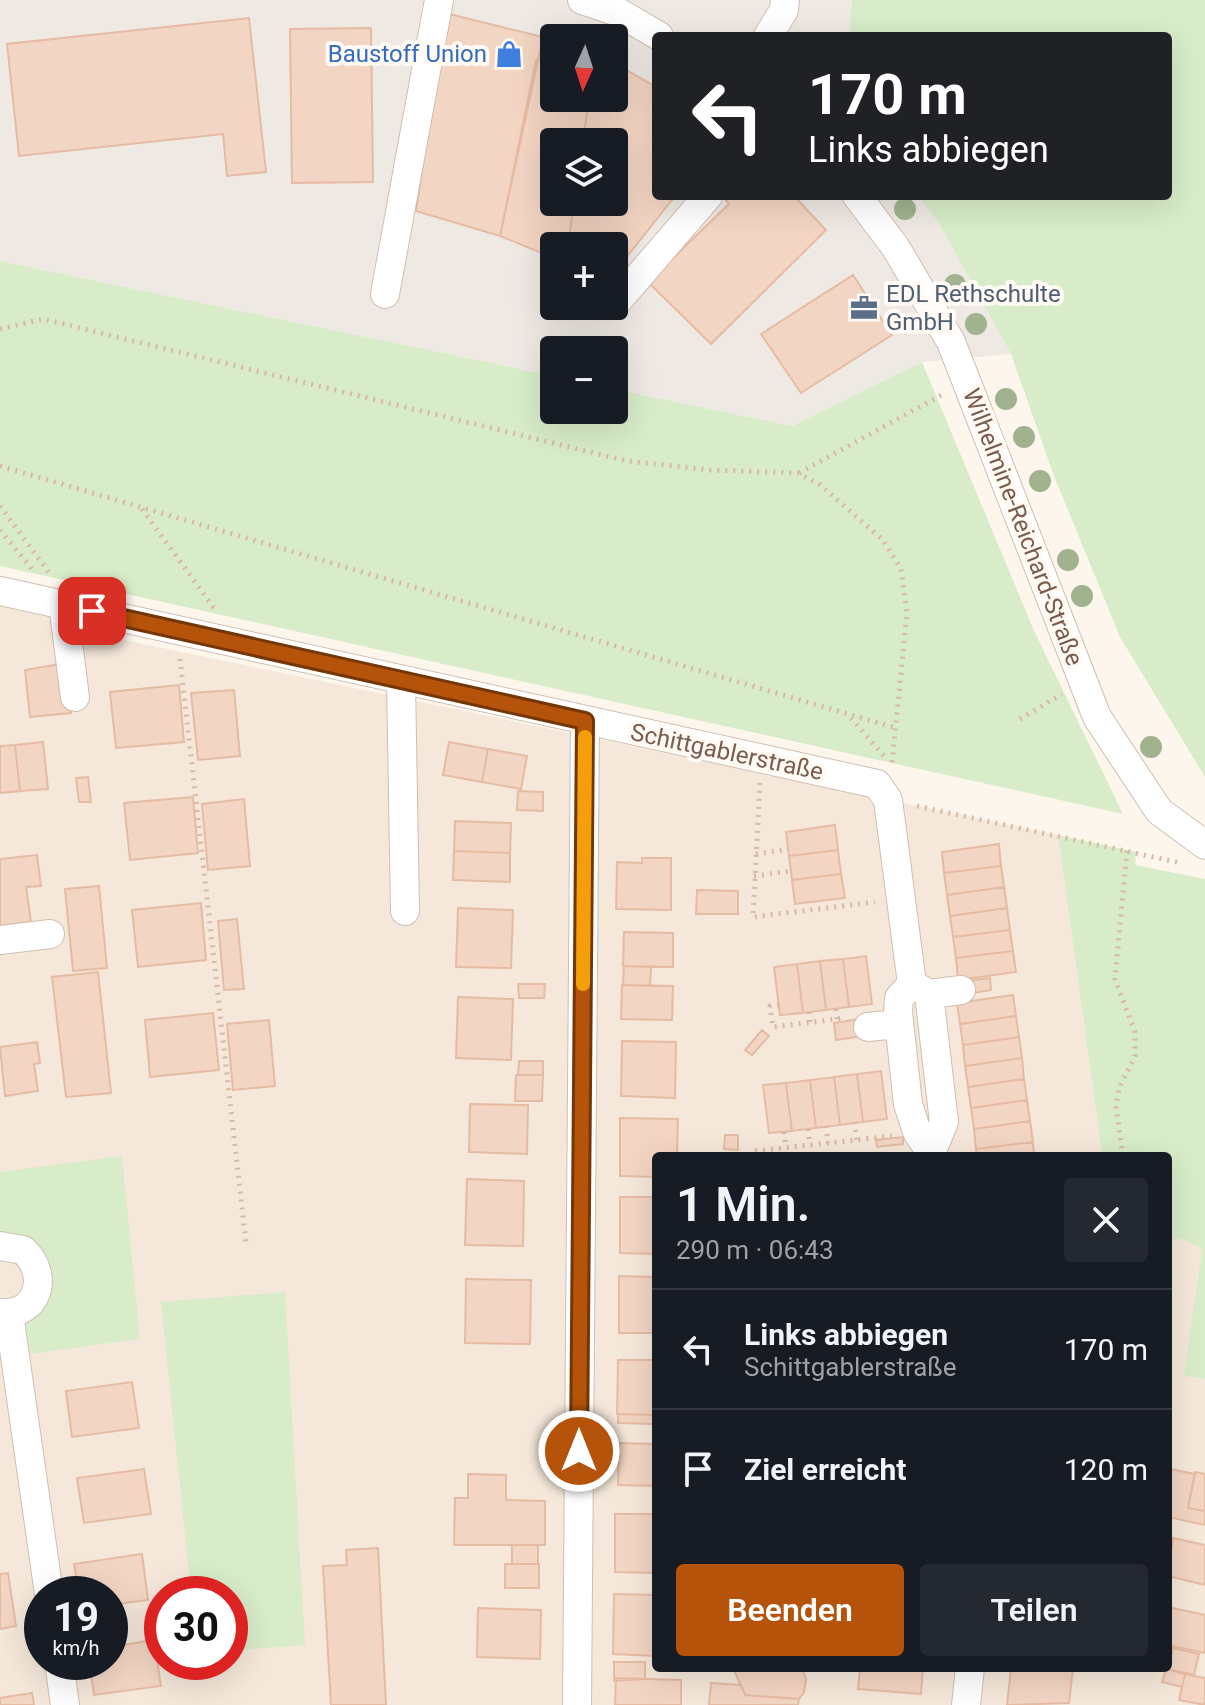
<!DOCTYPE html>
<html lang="de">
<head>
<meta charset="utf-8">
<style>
  body { margin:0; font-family:Roboto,sans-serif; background:#242831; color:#f1f3f6; height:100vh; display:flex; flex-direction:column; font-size:30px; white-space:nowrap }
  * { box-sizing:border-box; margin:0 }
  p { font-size:26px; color:#9ea1a6 }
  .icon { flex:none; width:44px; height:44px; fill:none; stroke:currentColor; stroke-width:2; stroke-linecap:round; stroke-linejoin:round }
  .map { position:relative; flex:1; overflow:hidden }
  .sheet { position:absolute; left:652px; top:1152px; width:520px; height:520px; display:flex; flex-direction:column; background:#171b24; border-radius:8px; box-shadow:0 8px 32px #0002 }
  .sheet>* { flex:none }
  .hud { position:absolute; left:652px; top:32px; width:520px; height:168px; border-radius:8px; box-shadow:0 8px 32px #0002; background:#202124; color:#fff; overflow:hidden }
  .needle { width:52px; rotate:183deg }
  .tools { position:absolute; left:540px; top:24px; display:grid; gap:16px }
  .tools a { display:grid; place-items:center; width:88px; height:88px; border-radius:8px; background:#171b24; box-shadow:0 8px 32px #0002; font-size:40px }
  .speed { position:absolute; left:24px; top:1576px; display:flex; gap:16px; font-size:40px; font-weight:700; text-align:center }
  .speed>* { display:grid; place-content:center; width:104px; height:104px; border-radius:50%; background:#171b24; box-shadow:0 8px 32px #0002; line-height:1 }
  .speed small { font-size:20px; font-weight:400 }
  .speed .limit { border:12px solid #d22; background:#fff; color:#111 }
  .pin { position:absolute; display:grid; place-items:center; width:68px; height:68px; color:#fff; margin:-34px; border-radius:16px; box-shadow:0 4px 12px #0006 }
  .me { position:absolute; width:88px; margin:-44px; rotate:0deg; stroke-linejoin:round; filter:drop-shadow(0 0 6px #0008) }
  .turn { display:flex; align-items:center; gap:28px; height:168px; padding:0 24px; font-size:36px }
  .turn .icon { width:104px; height:104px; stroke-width:2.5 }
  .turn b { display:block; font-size:56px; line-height:68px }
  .round { display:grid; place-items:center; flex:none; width:84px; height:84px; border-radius:8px; background:#242831 }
  .headline { display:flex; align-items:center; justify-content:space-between; height:136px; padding:0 24px }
  h1 { font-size:48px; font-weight:600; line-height:60px }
  .button { display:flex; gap:16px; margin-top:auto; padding:16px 24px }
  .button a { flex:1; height:92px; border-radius:8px; background:#b45309; color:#fff; font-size:32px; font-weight:600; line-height:92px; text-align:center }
  .button a+a { background:#242831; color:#f1f3f6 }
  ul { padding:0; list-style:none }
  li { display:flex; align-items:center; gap:24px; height:120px; padding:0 24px; border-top:2px solid #363941 }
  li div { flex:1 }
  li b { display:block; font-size:30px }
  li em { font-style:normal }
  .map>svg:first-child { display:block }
  .residential { fill:#f5e8da; fill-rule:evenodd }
  .industrial { fill:#efe9e4; fill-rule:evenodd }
  .green { fill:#d8ecc9 }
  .building { fill:#f3d5c3; stroke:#e6bba3; stroke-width:2 }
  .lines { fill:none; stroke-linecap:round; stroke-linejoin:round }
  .minor-casing { stroke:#d1beb0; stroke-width:30 }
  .path { stroke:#d9b8a5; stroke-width:5; stroke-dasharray:2 6; stroke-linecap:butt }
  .minor { stroke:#fff; stroke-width:28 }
  .tree { fill:#a0b28e }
  .route-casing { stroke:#753606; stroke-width:20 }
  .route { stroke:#b45309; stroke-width:14 }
  .slow { stroke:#f59e0b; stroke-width:14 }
  .labels { text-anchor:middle; stroke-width:8; stroke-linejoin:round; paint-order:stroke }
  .shop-label { font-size:24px; fill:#366cbe; stroke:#fffaf3; text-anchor:end }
  .service-label { font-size:24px; fill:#4e5e75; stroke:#fffaf3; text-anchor:start }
  .street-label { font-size:24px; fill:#7a5c4d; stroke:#fffaf3 }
</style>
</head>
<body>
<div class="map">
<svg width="1205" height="1705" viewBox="0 0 1205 1705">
  <rect width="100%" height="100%" fill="#fdf6ec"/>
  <!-- residential -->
  <path class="residential" d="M0 595 81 631 1058 835 1102 1155 1182 1151 1202 1249 1185 1375 1205 1379V1705H0ZM656 1156H1168V1668H656ZM42 1594H110V1662H42ZM162 1594H230V1662H162Z"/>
  <!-- industrial -->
  <path class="industrial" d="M0 0H852L849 36H656V196H919L941 227 1011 354 922 362 792 426 614 389V350H554V376L0 261ZM554 38H614V98H554ZM554 142H614V202H554ZM554 246H614V306H554Z"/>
  <!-- green -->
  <path class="green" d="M852 0H1205V777L1120 637 1054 476 1011 354 941 227 919 196H1168V36H849Z
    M0 261 554 376V410H614V389L792 426 922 362 1035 633 1123 814 0 566Z
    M1058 835 1136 852 1135 865 1205 879V1379L1184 1376 1202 1249 1186 1240 1168 1238V1156L1102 1155Z
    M122 1156 140 1339 30 1354 26 1326C45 1286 64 1294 37 1245L0 1234V1172Z
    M285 1292 305 1645 230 1651V1594H191L161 1302Z"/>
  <!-- building -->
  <path class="building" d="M445 13 543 37 500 236 416 211Z
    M249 18 266 172 227 176 223 134 19 156 7 44Z
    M371 28 373 182 292 183 290 29Z
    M536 60 554 61V98H589L583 142H554V202H574L568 246H554V258L500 236Z
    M614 66 621 67 656 87V196H675L614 273V246H568L574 202H614V142H583L589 98H614Z
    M722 196H794L826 230 711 344 648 282 729 204Z
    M853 275 892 335 801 393 761 334Z
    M66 663 71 713 30 717 25 670Z
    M179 685 184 742 116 748 110 692Z
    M234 690 240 756 198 760 191 693Z
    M43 742 48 789 20 791 15 745Z
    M449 742 488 749 482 782 443 775Z
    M15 745 20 791 0 793V746Z
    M488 749 527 756 521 789 482 782Z
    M88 777 91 802H79L76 778Z
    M518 791 543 792V811L517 810Z
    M193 797 198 853 130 860 124 803Z
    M244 799 250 866 208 870 202 804Z
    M455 821 511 823 510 853 454 851Z
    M835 825 838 850 789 856 786 832Z
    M999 844 1001 866 944 873 942 852Z
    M838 850 841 874 792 880 789 856Z
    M454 851 510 853V882L453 880Z
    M37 855 41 886 26 887 31 922 0 926V859Z
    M642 858H671V910L616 909 617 862 642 863Z
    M1001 866 1004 887 947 895 944 873Z
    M841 874 845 898 795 904 792 880Z
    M99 886 107 968 73 971 65 889Z
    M1004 887 1007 908 950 916 947 895Z
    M697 890 738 891V914H696Z
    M201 903 206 960 138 967 132 910Z
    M458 908 513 910 511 968 456 967Z
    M1007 908 1010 930 953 937 950 916Z
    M237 919 244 989 224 990 218 921Z
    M1010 930 1013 951 956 958 953 937Z
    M624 932 673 933V967L623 966Z
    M1013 951 1016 972 958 980 956 958Z
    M866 956 872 1004 849 1007 843 959Z
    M843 959 849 1007 826 1010 820 961Z
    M820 961 826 1010 803 1013 797 964Z
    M797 964 803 1013 780 1015 774 967Z
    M624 966 651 967 650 986 623 985Z
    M98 972 111 1093 66 1097 52 977Z
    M990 978 991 990 962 995 960 982Z
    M518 984H545L544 998H519Z
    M622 985 673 986 672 1020 621 1019Z
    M1013 995 1016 1016 960 1024 957 1003Z
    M458 997 513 999 511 1060 456 1058Z
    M213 1013 219 1070 150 1077 145 1020Z
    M1016 1016 1019 1037 963 1045 960 1024Z
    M866 1018 869 1035 836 1040 834 1023Z
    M269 1020 275 1086 233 1090 227 1024Z
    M762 1030 769 1036 752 1055 745 1050Z
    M1019 1037 1022 1058 965 1066 963 1045Z
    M622 1041 676 1042 675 1098 621 1096Z
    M37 1042 40 1063 34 1064 38 1091 5 1096 0 1047Z
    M1022 1058 1024 1079 968 1087 965 1066Z
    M519 1061H543V1075H518Z
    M881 1071 887 1119 863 1122 857 1074Z
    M857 1074 863 1122 840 1125 834 1077Z
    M516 1075H543L542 1101H515Z
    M834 1077 840 1125 816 1128 810 1080Z
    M1024 1079 1027 1100 971 1108 968 1087Z
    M810 1080 816 1128 792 1131 786 1083Z
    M786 1083 792 1131 769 1133 763 1085Z
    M1027 1100 1030 1121 974 1129 971 1108Z
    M470 1104 528 1105 527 1154 469 1152Z
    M620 1118 678 1119 677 1156H656V1177L620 1176Z
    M1030 1121 1033 1142 976 1149 974 1129Z
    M725 1135H738V1150L724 1149Z
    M903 1137V1144L877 1147 876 1140Z
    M1033 1142 1034 1156H977L976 1149Z
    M467 1179 524 1181 523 1246 465 1245Z
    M620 1197H656V1254L620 1253Z
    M619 1276 656 1277V1333H619Z
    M466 1279 531 1280 530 1344 465 1343Z
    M618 1360H656V1415L617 1414Z
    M132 1382 139 1428 72 1437 66 1391Z
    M618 1414 654 1415 653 1424 618 1423Z
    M619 1443 656 1444V1486L618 1485Z
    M144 1469 151 1514 84 1523 77 1478Z
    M1170 1469 1195 1474 1188 1508 1205 1511V1525L1168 1517Z
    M1195 1472 1205 1474V1511L1188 1508Z
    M468 1474 506 1475V1500L545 1501V1545H454L455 1498H468Z
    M615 1514H656V1573L615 1572Z
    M1173 1538 1205 1545V1585L1168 1576Z
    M512 1545H538V1564H512Z
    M378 1548 386 1705H331L323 1566 347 1565 346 1550Z
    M142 1554 148 1600 110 1605V1594H79L74 1564Z
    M505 1564H539V1588H505Z
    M8 1573 16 1626 0 1629V1574Z
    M614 1594 656 1595V1656L613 1654Z
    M1168 1607 1205 1615V1653L1168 1645Z
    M478 1608 541 1610 540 1659 477 1657Z
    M154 1640 161 1686 94 1695 89 1662H110V1647Z
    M1173 1648 1199 1654 1194 1675 1168 1669Z
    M614 1662H645V1679L614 1681Z
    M733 1668H802L806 1679 804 1692 799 1699 745 1695Z
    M860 1668H923L921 1694 858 1689Z
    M1011 1668H1073L1069 1703 1007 1705Z
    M1166 1669 1185 1674 1182 1687 1162 1682Z
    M1185 1674 1205 1678V1705L1179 1700Z
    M616 1678 681 1680V1705H615Z
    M711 1683 741 1685 745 1695 799 1699 798 1705H709Z
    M32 1693 34 1705H0V1698Z"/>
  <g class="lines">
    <!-- minor casing -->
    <g class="minor-casing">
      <path id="minor" d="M582 0 618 12 659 36
        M768 36 784 10 785 0
        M857 196 896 248 951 342 1097 717 1159 811 1205 845
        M385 294 439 0
        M614 305 708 196
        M0 591 877 784 888 800 912 984 899 998 898 1012 908 1104 917 1132 933 1156
        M63 604 75 697
        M401 681 405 911
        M0 940 50 934
        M912 984 929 994 944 1122 932 1151
        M929 994 961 990
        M868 1027 898 1024
        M0 1246 23 1250C50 1274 39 1316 0 1313
        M9 1314 49 1594
        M59 1662 65 1705
        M577 1705 585 721
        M966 1705 970 1668"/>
    </g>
    <!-- path -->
    <path class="path" d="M0 329 43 319 627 461 710 470 798 473 820 485 883 540 901 569 907 613 892 764
      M0 466 896 728
      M799 473 945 393
      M0 506 50 574
      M142 509 216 611
      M0 530 33 570
      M180 659 246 1243
      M851 718 884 756
      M1020 719 1062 694
      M760 783 753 917 875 902
      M917 806 1181 863
      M756 854 788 849
      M754 876 791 871
      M779 1005 770 1006 773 1027 845 1018
      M836 1009 837 1019
      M809 1012 810 1022
      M854 1122 857 1140
      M826 1126 828 1143
      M808 1129 810 1145
      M784 1132 786 1148
      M755 1151 892 1136
      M1123 1156 1116 1107 1119 1088 1135 1056V1032L1115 979 1127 851"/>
    <!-- minor -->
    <use href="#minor" class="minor"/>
  </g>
  <!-- trees -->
  <g class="tree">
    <circle cx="905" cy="209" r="11"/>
    <circle cx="955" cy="285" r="11"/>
    <circle cx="976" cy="324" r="11"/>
    <circle cx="1006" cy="399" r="11"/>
    <circle cx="1024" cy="437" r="11"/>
    <circle cx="1040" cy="481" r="11"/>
    <circle cx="1068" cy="560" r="11"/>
    <circle cx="1082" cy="596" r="11"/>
    <circle cx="1151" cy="747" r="11"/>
  </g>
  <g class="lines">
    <!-- route casing -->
    <g class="route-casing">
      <path id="route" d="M92 611 585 721 579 1451"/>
    </g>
    <!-- route -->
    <use href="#route" class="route"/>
    <!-- slow -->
    <path class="slow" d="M583 984 585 737"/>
  </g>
  <!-- icons -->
  <defs>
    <g id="shop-bare" transform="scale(2.16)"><path d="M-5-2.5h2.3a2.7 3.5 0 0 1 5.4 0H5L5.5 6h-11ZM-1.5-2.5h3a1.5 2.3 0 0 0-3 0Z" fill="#3f7fe0" stroke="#fffaf3" stroke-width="2.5" paint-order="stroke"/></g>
    <g id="office-bare" transform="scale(2.16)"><path d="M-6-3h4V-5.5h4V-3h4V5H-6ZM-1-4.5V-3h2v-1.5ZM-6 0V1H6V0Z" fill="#5c6f8a" stroke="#fffaf3" stroke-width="2.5" paint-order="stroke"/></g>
  </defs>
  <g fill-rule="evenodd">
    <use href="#shop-bare" x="509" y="54"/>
    <use href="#office-bare" x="864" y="308"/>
  </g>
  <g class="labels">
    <!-- shop labels -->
    <g class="shop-label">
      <text x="487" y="62">Baustoff Union</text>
    </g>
    <!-- service labels -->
    <g class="service-label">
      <text x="886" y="302">EDL Rethschulte<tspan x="886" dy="28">GmbH</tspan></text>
    </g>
    <!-- street labels -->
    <g class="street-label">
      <text transform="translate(1023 527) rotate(69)" y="8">Wilhelmine-Reichard-Straße</text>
      <text transform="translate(727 752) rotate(12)" y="8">Schittgablerstraße</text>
    </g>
  </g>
</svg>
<div class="tools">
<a><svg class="needle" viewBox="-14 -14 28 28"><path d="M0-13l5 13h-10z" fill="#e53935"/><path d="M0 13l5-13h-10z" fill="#9ea1a6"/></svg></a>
<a><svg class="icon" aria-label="layers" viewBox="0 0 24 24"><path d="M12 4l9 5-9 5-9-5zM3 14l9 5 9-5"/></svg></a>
<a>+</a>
<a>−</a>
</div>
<div class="speed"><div>19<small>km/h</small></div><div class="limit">30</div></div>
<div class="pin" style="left:92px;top:611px;background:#d93025"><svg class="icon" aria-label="arrive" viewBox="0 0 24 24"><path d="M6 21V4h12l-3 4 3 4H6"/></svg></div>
<svg class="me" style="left:579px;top:1451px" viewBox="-20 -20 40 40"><circle r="17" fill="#b45309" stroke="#fff" stroke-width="3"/><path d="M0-11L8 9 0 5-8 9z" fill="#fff"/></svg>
<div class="hud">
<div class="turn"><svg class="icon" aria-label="left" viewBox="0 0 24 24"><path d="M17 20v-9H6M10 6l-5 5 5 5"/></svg><div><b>170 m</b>Links abbiegen</div></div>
</div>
<section class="sheet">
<div class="headline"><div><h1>1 Min.</h1><p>290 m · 06:43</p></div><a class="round"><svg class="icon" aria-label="close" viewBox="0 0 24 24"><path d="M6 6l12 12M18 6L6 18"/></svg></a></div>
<ul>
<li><svg class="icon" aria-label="left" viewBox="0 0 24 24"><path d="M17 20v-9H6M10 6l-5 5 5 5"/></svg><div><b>Links abbiegen</b><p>Schittgablerstraße</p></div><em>170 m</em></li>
<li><svg class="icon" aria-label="arrive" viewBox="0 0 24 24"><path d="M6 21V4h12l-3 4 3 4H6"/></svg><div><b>Ziel erreicht</b></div><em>120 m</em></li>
</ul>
<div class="button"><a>Beenden</a><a>Teilen</a></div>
</section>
</div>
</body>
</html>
